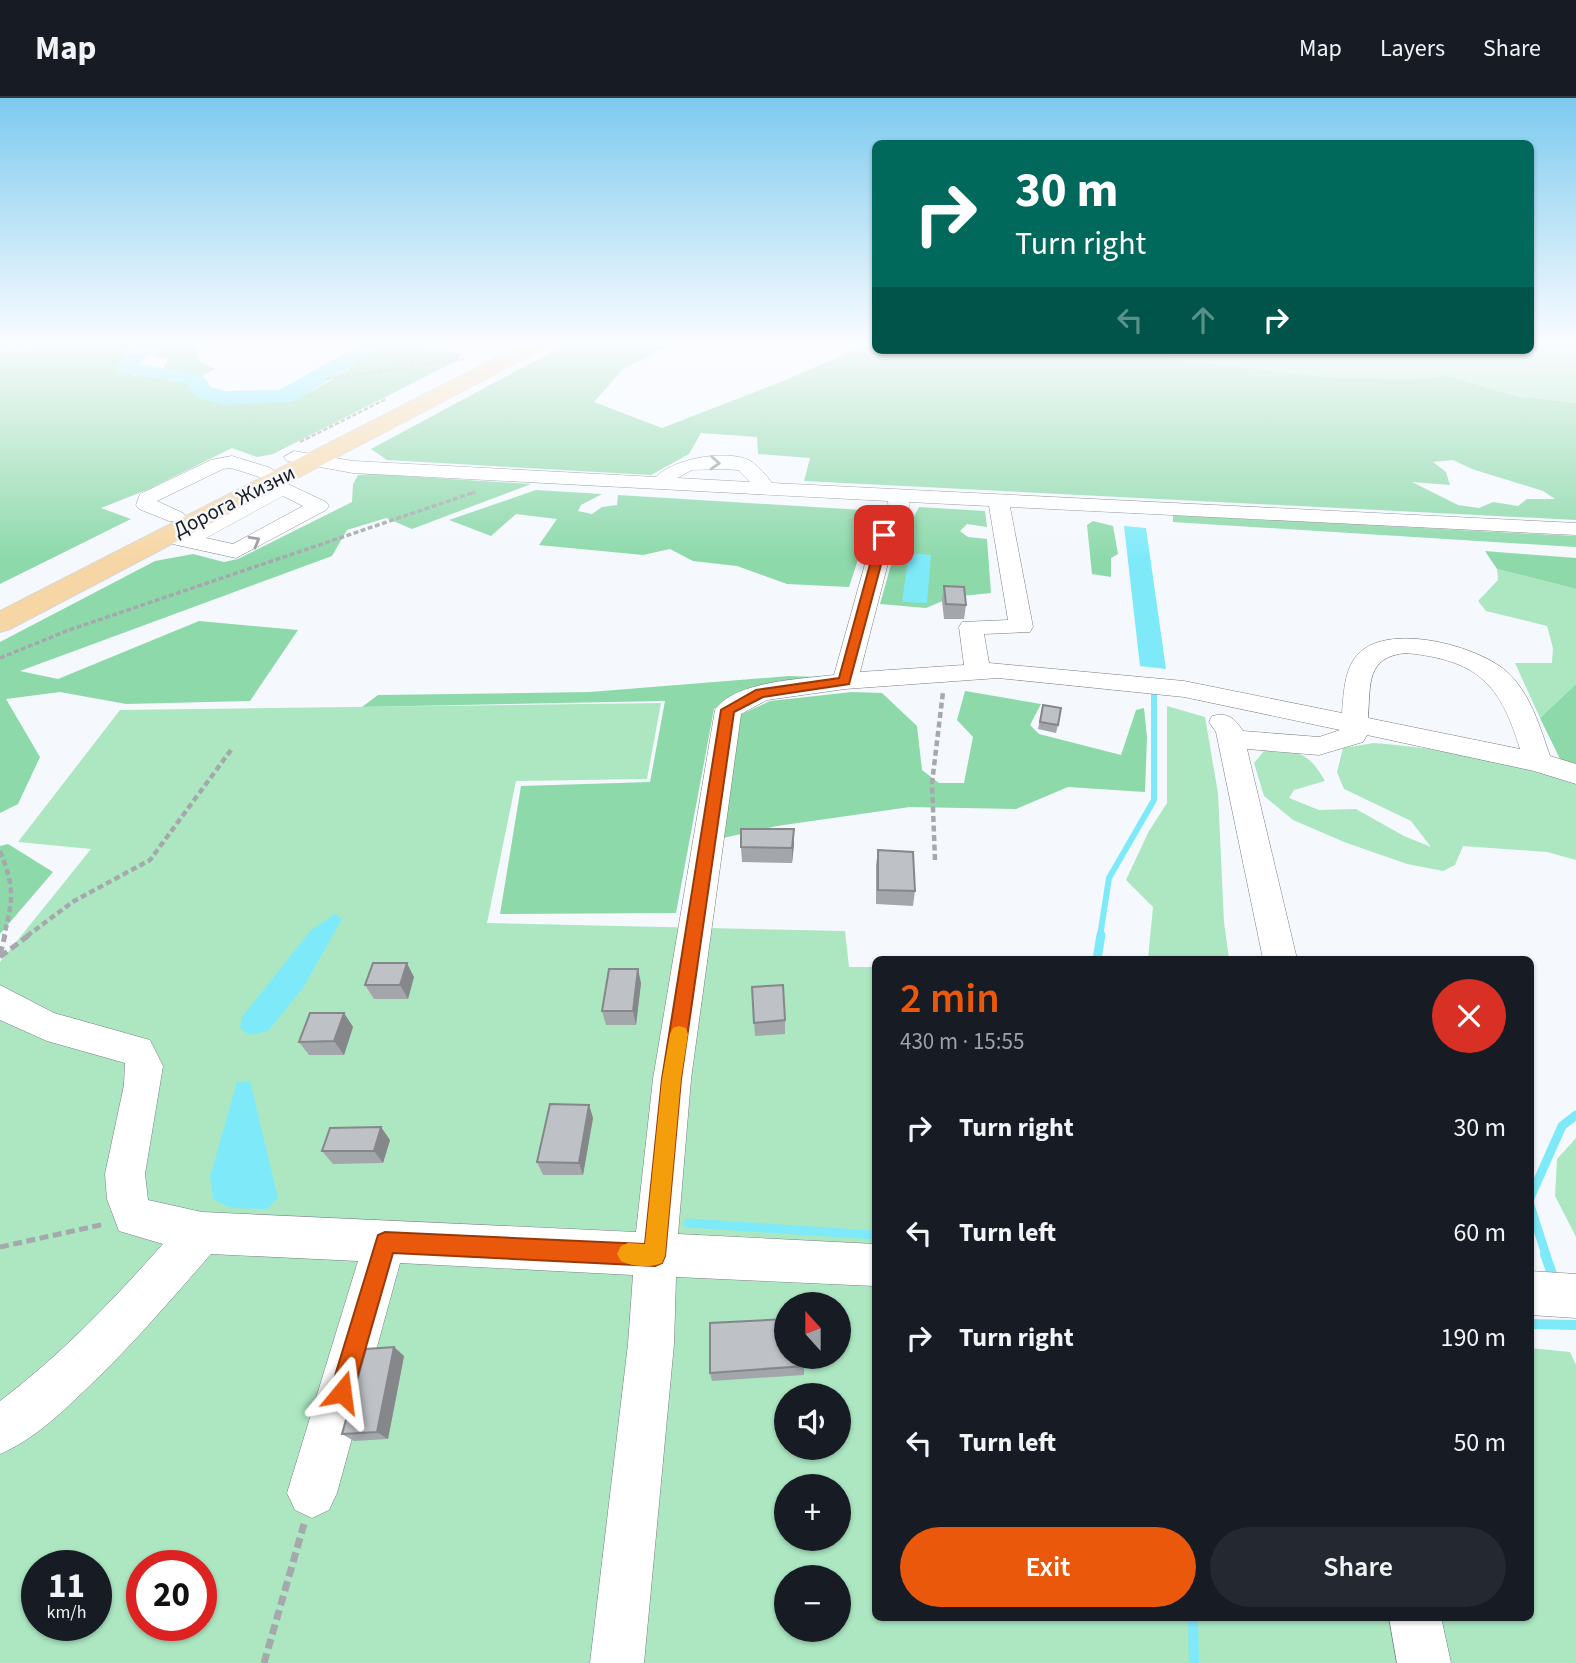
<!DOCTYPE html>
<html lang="en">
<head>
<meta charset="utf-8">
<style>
  body { margin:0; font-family:"Source Sans 3",sans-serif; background:#242831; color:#f1f3f6; height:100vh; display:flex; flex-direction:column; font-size:26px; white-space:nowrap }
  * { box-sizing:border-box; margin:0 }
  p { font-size:23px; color:#9ea1a6 }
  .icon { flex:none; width:38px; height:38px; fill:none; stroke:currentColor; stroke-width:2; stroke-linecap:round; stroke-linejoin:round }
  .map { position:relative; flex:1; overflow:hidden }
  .details { position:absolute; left:872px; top:858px; width:662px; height:665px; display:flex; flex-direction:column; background:#171b24; border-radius:10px; box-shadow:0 2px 5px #0004 }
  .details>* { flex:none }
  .top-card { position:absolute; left:872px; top:42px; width:662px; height:214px; border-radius:10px; box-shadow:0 2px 5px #0004; background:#00695c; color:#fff; overflow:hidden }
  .needle { width:46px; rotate:339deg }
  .tools { position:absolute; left:774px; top:1194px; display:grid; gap:14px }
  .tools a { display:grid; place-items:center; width:77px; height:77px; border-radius:50%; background:#171b24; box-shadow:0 2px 5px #0004; font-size:35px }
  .speed { position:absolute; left:21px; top:1452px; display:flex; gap:14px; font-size:35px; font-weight:700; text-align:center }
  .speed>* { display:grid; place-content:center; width:91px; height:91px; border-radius:50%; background:#171b24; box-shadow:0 2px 5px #0004; line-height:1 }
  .speed small { font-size:18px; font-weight:400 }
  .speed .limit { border:10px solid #d22; background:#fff; color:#111 }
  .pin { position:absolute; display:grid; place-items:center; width:60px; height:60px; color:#fff; margin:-30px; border-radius:14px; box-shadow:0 4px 10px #0006 }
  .me { position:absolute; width:77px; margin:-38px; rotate:16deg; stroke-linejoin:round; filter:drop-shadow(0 0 5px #0008) }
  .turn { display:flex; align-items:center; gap:24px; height:147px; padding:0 28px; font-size:32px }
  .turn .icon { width:91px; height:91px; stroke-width:2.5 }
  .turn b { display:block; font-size:49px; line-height:60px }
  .lanes { display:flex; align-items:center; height:66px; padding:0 28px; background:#0003; justify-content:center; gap:35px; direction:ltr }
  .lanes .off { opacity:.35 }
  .round { display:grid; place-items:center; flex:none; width:74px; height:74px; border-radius:37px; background:#242831 }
  .overview { display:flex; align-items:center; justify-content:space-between; height:119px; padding:0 28px }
  h1 { font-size:42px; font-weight:600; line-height:52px; color:#ea580c }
  .button { display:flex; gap:14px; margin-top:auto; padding:14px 28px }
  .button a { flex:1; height:80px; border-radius:42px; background:#ea580c; color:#fff; font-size:28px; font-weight:600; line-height:80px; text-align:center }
  .button a+a { background:#242831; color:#f1f3f6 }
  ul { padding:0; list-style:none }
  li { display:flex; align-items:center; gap:21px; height:105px; padding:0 28px }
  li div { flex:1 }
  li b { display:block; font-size:26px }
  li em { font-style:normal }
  header { display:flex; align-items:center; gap:42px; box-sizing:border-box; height:98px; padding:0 35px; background:#171b24; border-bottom:2px solid #363941 }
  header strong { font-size:33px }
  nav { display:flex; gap:38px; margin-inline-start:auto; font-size:24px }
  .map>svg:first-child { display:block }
  .green { fill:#ace7c2; fill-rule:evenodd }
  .forest { fill:#8dd9aa; fill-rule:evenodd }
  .water { fill:#7eeaf9 }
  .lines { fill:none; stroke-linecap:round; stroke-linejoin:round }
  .stream-far2 { stroke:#7eeaf9; stroke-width:6 }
  .stream-far1 { stroke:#7eeaf9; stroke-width:9 }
  .stream { stroke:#7eeaf9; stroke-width:10 }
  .river { fill:#7eeaf9; fill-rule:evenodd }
  .minor-casing { stroke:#7a7d82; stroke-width:1 }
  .major-casing { stroke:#d6d6d6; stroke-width:2 }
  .path-far4 { stroke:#a5a8ac; stroke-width:2.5; stroke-dasharray:4.5 2; stroke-linecap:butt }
  .path-far3 { stroke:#a5a8ac; stroke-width:3.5; stroke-dasharray:5 2.5; stroke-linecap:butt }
  .path-far2 { stroke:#a5a8ac; stroke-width:4.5; stroke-dasharray:6 3.5; stroke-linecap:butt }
  .path-far1 { stroke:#a5a8ac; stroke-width:5; stroke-dasharray:9 4.5; stroke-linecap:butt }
  .path { stroke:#a5a8ac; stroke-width:7; stroke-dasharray:10 5; stroke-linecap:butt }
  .minor { fill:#fff; fill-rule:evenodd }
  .major { fill:#f6d6a4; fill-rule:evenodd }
  .wall { fill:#a3a6aa }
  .shaded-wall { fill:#85878b }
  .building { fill:#bec1c6; stroke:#85878b; stroke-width:2 }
  .oneway { stroke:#98999a }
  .route { fill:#ea580c; stroke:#983908; stroke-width:2 }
  .slow { fill:#f59e0b }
  .labels { text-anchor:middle; stroke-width:5; stroke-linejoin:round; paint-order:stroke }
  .far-street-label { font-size:21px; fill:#1b1c1e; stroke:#f5f9fe }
</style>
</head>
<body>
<header>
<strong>Map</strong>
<nav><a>Map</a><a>Layers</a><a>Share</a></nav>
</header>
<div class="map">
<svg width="1576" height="1565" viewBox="0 0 1576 1565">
  <rect width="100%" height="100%" fill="#f5f9fe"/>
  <!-- green -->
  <path class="green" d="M1530 243H1576V305L1516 298 1444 277 1430 281 1334 280 1178 262 1162 252H1530Z
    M1497 471 1576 491V586L1540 620 1515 565H1552L1553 550 1547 528 1486 513 1478 503 1498 482Z
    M661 605 647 681 516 683 487 825 845 833 849 869H875V1519H1530V1250L1570 1254 1576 1267V1565H0V864L91 751 18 744 120 612ZM786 1206H838V1258H786ZM786 1297H838V1349H786ZM786 1388H838V1440H786ZM37 1468H96V1528H37ZM142 1468H201V1528H142ZM786 1479H838V1531H786Z
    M1167 608 1205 619 1218 695 1224 824 1229 861H1148L1153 809 1126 782 1149 733 1167 705Z
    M1374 645C1443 650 1510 665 1576 685V762L1547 754 1463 748 1455 767 1443 773 1407 766 1344 744 1293 722 1264 698 1254 665 1264 653C1298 653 1307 652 1325 683L1294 692 1289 700 1319 712 1356 711 1404 738 1431 749 1411 723 1344 691 1337 674 1343 650Z
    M1576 1040V1139L1555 1098 1557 1061Z"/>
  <!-- forest -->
  <path class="forest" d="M0 243H134L124 256 119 271 136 278 163 271 168 261 152 258 161 243H195L199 263 215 271 191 283 194 296C222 304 276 309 303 297 331 285 365 259 392 243H408L460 256V261L273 356 257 359 232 350 149 391 101 410 131 421 0 486Z
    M572 243H679L623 271 594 304 662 330 781 284 875 243V252H1162L1178 262 1334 280 1430 281 1444 277 1516 298 1576 305V422L804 383 810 360 758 356 757 339 701 335 689 356 651 377 387 362 371 351ZM1453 362 1472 371 1543 393 1555 401H1527L1518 408 1493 404 1479 410 1458 407 1412 384 1450 387 1446 374 1433 364Z
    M371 376 531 386 412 431 386 420 347 432 332 458 20 573 58 581 199 523 298 532 250 603 126 606 60 594 6 601 40 659 18 706 0 715V544L155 463 193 456 224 464 238 461 352 404 353 386 358 377Z
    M536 392 602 396 581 407 578 413 592 416 602 409 617 407 618 397 879 413V421L865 440 849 489 787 486 737 468 693 463 670 451 643 457 539 447 557 421 516 416 491 438 449 422Z
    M919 409 985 413 987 429 967 426 960 433 968 439 987 441 991 495 952 499 926 510 880 506 894 456Z
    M1173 417 1576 438V449L1173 424Z
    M1093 423 1113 428 1118 456 1111 460V479L1092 476 1087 427Z
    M1485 453 1576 460V491L1497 471Z
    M789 578 821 579 760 588 714 611 676 815 500 816 521 688 650 684 665 603 362 609 378 597 590 594Z
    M1576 586V669L1562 665 1540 620Z
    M965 593 1041 606 1030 627 1039 636 1121 657 1136 612 1144 610 1147 639 1145 694 1068 689 1016 711 910 709 777 728 723 740 740 617 770 603 852 594 882 595 917 628 922 672 939 685H964L973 639 957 622Z
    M8 746 53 774 0 836V748Z"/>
  <!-- water -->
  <path class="water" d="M1124 428 1146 430 1166 571 1140 568Z
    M909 455 931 457 927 505 902 504Z
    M335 816 342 821 303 890 268 933 249 937 240 930 242 919 311 832Z
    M250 983 278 1100 267 1111 231 1110 213 1101 210 1079 237 984Z"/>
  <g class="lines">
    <!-- stream-far2 -->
    <path class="stream-far2" d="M1100 838 1109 780 1154 702V595"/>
    <!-- stream-far1 -->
    <path class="stream-far1" d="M1097 861 1101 837
      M1530 1100 1562 1028 1576 1017
      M1530 1107 1546 1157
      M688 1125 875 1137"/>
    <!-- stream -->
    <path class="stream" d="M1545 1156 1552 1176
      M1530 1226 1576 1227
      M1193 1519 1194 1565"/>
    <!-- river -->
    <path class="river" d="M0 243H58L55 247 22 254 0 253Z
      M138 243H158L150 257 138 266 202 276 211 289 225 293 279 292 367 243H391L388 247 292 304 224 307 195 299 187 286 119 274 115 270C119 256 132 255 138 243Z"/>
    <!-- minor casing -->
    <g class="minor-casing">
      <path id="minor" d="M294 353 353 363 656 379C673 360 732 350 752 364 759 369 767 378 772 385L1576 425V437L1010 409 1033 529 1030 534 984 536 989 565 1184 583 1342 615C1344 593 1344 565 1364 551 1397 527 1477 548 1506 573 1530 594 1540 629 1550 658L1576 666V686L1534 673 1367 637 1363 644 1319 657 1247 651 1297 861H1263L1216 634 1209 624 1212 618C1228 614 1234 620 1243 633L1319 639 1340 632 1184 599 998 580 845 591 767 602 741 616 691 981 678 1136 875 1146V1188L676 1179 674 1246 644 1565H590L628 1246 633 1177 400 1165 337 1395 329 1412 312 1420 295 1412 287 1395 358 1163 211 1156C169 1204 128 1252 82 1295 58 1318 31 1343 0 1356V1303C61 1257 112 1203 163 1146L119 1133 107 1101 105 1076 124 987 125 965 47 943 0 922V887L54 915 150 942 163 968 145 1076 148 1102 202 1114 636 1134 653 981 715 612C734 583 802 581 834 577L873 437 889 417 888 403 353 375 287 363 284 359ZM723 371 738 372 750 384 677 380 692 372ZM909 404 989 408 1008 522 962 524 959 529 964 567 860 574 895 438 909 418ZM1406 555C1477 562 1500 585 1520 651L1368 620C1371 587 1365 559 1406 555Z
        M232 358 271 370 274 374 271 378 326 404 329 408 326 412 236 460 159 443 156 438 159 433 167 432 183 435 267 390 260 384 263 380 231 370 223 371 157 403 183 415 186 419 183 423H169L139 411 136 407 140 396 211 362ZM283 398 303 408 233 446 206 440Z
        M1530 1173 1576 1176V1220L1530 1217Z
        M1389 1519H1441L1451 1565H1397Z"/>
    </g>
    <!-- major casing -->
    <g class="major-casing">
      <path id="major" d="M529 243H553L550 247 10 531 0 534V513Z"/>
    </g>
    <!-- path-far4 -->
    <path class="path-far4" d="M326 281 464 261
      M300 344 386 301
      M472 395 475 394"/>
    <!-- path-far3 -->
    <path class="path-far3" d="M0 560 69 532 475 394"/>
    <!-- path-far2 -->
    <path class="path-far2" d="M0 753C15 790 13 801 4 838
      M935 762 932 685 943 594
      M27 838 74 803 150 762 231 652"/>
    <!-- path-far1 -->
    <path class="path-far1" d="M0 857 5 837
      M0 859 29 837
      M0 1149 105 1126"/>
    <!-- path -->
    <path class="path" d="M264 1565 304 1426"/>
    <!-- minor -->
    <use href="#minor" class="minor"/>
    <!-- major -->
    <use href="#major" class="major"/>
  </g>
  <!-- wall -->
  <path class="wall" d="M944 488 966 507 964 521H944L942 503Z
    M1043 607 1058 627 1056 635 1038 631Z
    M794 746 792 765 742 764 741 749Z
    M878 752 915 793 913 808 876 806V767Z
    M414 879 408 901H374L365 887Z
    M641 885 636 927H606L602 913Z
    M752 889 785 922V936L755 938Z
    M344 915 353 929 344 957H309L299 944Z
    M589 1007 593 1020 583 1077H543L537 1064Z
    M390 1042 383 1065 333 1066 322 1053Z
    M394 1249 404 1258 388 1341 354 1343 342 1336Z
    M804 1268V1277L712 1283 710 1275Z"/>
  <!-- shaded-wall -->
  <path class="shaded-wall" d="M794 731V746L792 765V750Z
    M407 865 414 879 408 901 400 887Z
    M638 871 641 885 636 927 633 913Z
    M344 915 353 929 344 957 334 943Z
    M589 1007 593 1020 583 1077 579 1065Z
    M381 1029 390 1042 383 1065 374 1053Z
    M394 1249 404 1258 388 1341 377 1334Z"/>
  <!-- building -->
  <path class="building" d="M944 488 964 489 966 507 946 506Z
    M1043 607 1061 610 1058 627 1040 624Z
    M741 731H794L792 750 741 749Z
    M878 752 913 754 915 793 878 792Z
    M373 865H407L400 887H365Z
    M609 871H638L633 913H602Z
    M783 887 785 922 754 925 752 889Z
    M310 915H344L334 943 299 944Z
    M550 1006 589 1007 579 1065 537 1064Z
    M381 1029 374 1053H322L330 1030Z
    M786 1221V1258H804V1268L710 1275V1225Z
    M394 1249 377 1334 342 1336 366 1251Z"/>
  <!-- one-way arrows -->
  <defs><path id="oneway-chevron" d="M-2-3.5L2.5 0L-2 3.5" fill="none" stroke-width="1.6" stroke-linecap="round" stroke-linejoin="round" transform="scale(1.75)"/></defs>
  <g class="oneway">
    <use href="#oneway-chevron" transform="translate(715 365) rotate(3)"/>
    <use href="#oneway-chevron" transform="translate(255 443) rotate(-29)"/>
  </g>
  <!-- sky -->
  <linearGradient id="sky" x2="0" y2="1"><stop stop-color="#7dcaef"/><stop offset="0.53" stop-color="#fafcff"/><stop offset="1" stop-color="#fafcff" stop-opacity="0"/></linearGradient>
  <rect width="1576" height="462" fill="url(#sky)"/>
  <!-- route -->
  <path class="route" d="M884 434 889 437 849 586 763 599 734 614 681 981 665 1158 662 1165 655 1168 393 1155 353 1294 350 1303 342 1306 333 1303 330 1294 378 1137 385 1134 645 1146 662 981 721 612 756 592 839 580 878 437Z"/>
  <!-- slow -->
  <path class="slow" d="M679 928 686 930 688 936 681 981 665 1158 662 1165C650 1170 633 1169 621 1163L617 1156 621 1148 628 1145 645 1146 662 981 670 936 673 930Z"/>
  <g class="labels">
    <!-- far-street labels -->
    <g class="far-street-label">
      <text transform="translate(234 403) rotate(-27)" y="7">Дорога Жизни</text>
    </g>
  </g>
</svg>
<div class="tools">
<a><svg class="needle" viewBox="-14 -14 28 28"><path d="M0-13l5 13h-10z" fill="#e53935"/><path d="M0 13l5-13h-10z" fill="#9ea1a6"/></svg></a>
<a><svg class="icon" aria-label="sound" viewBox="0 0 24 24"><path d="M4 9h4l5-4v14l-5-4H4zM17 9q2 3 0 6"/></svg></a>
<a>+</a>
<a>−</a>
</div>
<div class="speed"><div>11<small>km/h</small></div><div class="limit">20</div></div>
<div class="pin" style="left:884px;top:437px;background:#d93025"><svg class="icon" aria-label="arrive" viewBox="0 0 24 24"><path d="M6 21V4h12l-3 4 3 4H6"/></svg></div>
<svg class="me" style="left:342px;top:1294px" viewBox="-20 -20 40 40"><path d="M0-17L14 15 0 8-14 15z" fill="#ea580c" stroke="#fff" stroke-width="4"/></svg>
<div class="top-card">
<div class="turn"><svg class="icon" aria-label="right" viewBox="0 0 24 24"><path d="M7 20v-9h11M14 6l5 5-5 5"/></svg><div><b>30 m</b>Turn right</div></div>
<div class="lanes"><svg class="icon off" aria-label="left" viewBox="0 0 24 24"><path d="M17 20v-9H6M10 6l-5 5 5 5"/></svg><svg class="icon off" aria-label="ahead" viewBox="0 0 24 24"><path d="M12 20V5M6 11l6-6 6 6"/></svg><svg class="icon" aria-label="right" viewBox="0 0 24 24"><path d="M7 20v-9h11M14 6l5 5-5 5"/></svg></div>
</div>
<section class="details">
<div class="overview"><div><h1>2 min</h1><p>430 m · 15:55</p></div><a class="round" style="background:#d93025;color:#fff"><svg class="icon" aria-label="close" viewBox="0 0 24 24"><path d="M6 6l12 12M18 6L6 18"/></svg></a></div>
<ul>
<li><svg class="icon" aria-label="right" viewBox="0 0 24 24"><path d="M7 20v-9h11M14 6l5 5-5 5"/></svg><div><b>Turn right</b></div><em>30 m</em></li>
<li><svg class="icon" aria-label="left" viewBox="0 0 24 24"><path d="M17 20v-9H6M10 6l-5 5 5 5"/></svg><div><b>Turn left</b></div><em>60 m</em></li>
<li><svg class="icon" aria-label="right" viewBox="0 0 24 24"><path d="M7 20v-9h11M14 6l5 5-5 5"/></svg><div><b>Turn right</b></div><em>190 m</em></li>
<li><svg class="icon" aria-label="left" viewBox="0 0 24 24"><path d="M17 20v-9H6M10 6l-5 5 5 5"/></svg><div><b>Turn left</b></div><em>50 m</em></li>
</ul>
<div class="button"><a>Exit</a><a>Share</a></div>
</section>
</div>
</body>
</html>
